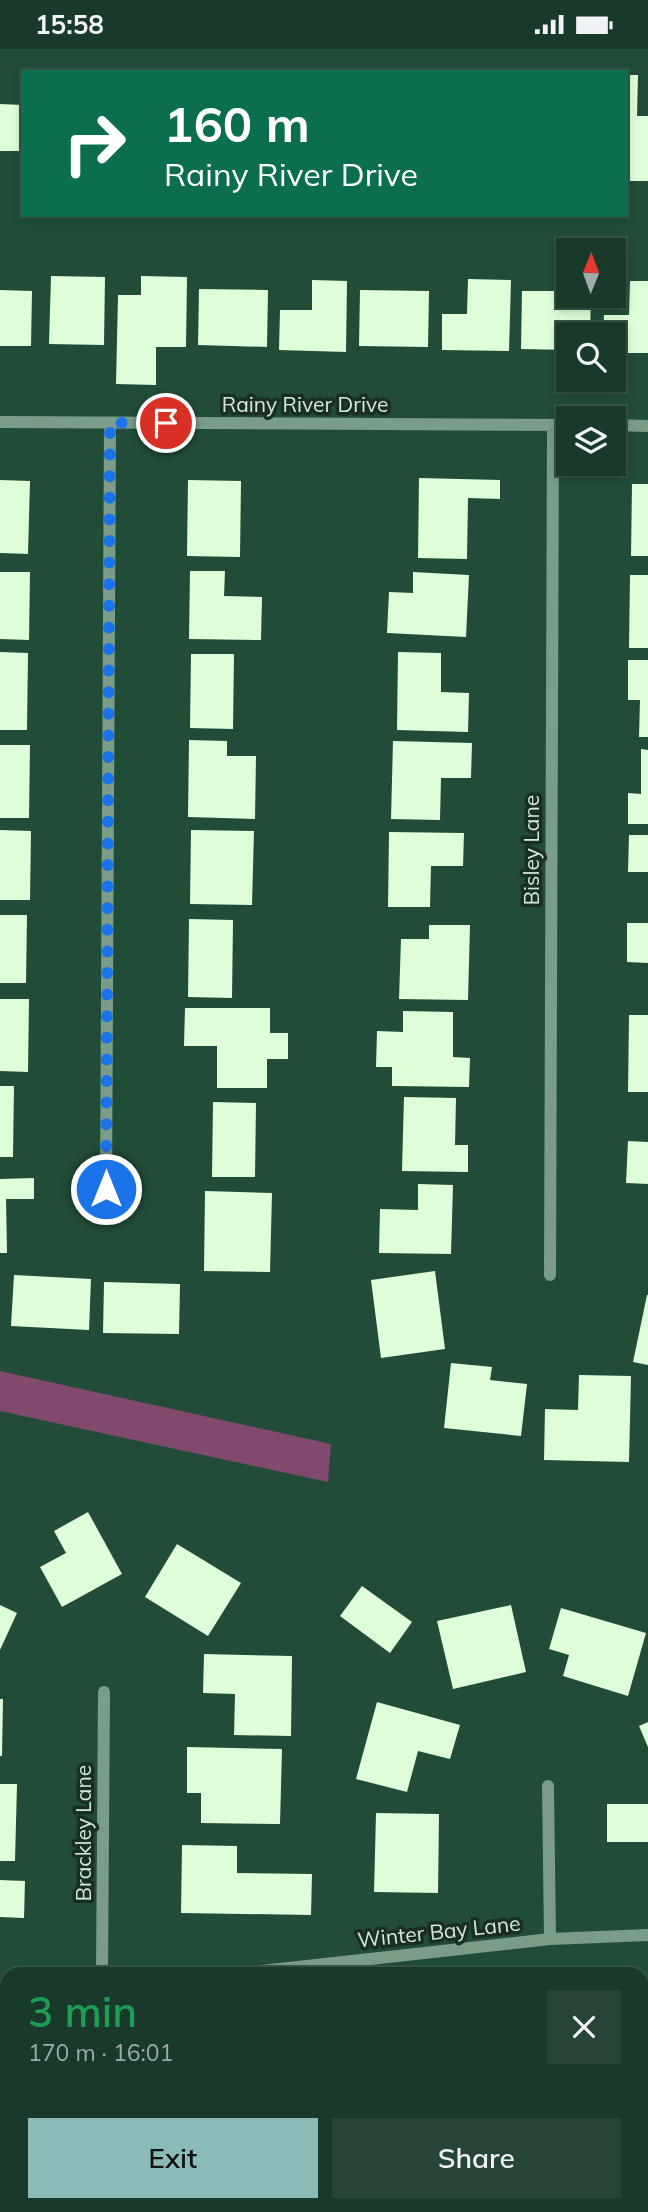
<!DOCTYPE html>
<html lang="en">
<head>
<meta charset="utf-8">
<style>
  body { margin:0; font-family:Mulish,sans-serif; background:#264536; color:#f1f3f6; height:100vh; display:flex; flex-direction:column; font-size:26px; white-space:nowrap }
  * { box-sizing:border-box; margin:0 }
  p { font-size:23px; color:#9fada8 }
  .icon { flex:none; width:38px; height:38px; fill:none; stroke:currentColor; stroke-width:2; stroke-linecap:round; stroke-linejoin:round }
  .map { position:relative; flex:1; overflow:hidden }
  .drawer { position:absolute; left:0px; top:1918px; width:649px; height:245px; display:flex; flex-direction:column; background:#193a2a; border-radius:21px 21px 0 0; box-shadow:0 4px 10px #0003,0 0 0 2px #375447 }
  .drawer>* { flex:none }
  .guide { position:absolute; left:21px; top:21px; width:607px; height:147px; border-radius:0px; box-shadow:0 4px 10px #0003,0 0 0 2px #375447; background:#0b6e4f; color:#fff; overflow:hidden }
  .needle { width:46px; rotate:1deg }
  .tools { position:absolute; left:556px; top:189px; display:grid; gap:14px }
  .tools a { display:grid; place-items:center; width:70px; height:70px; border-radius:0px; background:#193a2a; box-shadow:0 4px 10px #0003,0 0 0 2px #375447; font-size:35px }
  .pin { position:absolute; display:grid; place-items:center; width:60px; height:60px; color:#fff; margin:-30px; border:4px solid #fff; border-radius:50%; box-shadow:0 2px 7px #0007 }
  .me { position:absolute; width:77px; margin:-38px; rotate:0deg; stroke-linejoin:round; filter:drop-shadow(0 0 5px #0008) }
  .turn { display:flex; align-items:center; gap:24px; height:147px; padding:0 28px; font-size:32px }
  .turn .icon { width:91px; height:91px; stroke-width:2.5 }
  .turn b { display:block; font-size:49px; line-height:60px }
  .round { display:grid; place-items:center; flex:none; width:74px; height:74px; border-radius:0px; background:#264536 }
  .summary { display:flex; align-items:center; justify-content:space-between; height:119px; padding:0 28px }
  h1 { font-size:42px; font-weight:600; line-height:52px; color:#1e9e55 }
  .button { display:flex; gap:14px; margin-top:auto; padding:14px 28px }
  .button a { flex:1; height:80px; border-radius:0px; background:#8bbbb9; color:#111; font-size:28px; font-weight:600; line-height:80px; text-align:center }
  .button a+a { background:#264536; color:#f1f3f6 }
  .status { display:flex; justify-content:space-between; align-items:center; height:49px; padding:0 35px; background:#193a2a; direction:ltr }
  .status svg { height:19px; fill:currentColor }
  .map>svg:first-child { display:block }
  .green { fill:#81496e }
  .building { fill:#defdd8 }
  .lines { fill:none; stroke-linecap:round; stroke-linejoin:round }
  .minor { stroke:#7c9c8a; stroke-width:12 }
  .route { stroke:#1a73e8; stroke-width:12; stroke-dasharray:0 21.6 }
  .labels { text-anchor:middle; stroke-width:7; stroke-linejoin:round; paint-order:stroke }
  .street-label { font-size:21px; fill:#d2eadc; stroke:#1b2e24 }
</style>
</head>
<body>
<div class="status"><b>15:58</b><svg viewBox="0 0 49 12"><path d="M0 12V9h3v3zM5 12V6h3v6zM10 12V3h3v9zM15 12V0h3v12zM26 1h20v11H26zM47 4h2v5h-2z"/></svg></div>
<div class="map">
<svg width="648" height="2163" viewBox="0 0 648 2163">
  <rect width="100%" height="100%" fill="#214d38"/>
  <!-- green -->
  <path class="green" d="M0 1322 331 1395 328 1433 0 1362Z"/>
  <!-- building -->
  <path class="building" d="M626 26H638L637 67H648V132H629V96H626Z
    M0 55 23 56V102H0Z
    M51 227 105 228 104 296 49 295Z
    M141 227 187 228 186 298H156V336L116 335 118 246H141Z
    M468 230 511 231 509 302 442 301V265H467Z
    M312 231 347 232 346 303 279 301 280 261H312Z
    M630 232H648V304H614V285H603L604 266H629Z
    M199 240 268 241 267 298 198 296Z
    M0 241 32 242 31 297H0Z
    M360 241 429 242 428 298 359 297Z
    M522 242H569V247H591L590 285H569V301L521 300Z
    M419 429 500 431V450L468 449 467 510 418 509Z
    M0 431 30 432 28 505 0 504Z
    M188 431 241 432 240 508 187 507Z
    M632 435H648V507H631Z
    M190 522H225L224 547 262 548 261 591 189 590Z
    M0 523H30L29 591 0 590Z
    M413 523 469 526 466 588 387 584 389 543 413 544Z
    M630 526H648V599H629Z
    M0 603 28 604 27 681H0Z
    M398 603 441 604V643L469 644 468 683 397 681Z
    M191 605H234L233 680 190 679Z
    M628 611H648V688H639L640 651H628Z
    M189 691 227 692V707H256L255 770 188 768Z
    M393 692 472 694 471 729H441L440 771 391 770Z
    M0 696H30L29 769H0Z
    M641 700 648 701V775H628V744L641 745Z
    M0 781 31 782 30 851H0Z
    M191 781 254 782 252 856 190 855Z
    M389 783 464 784 463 817H431L430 858H388Z
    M629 786H648V823H628Z
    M0 866H27L26 934H0Z
    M189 870 233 871 232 949 188 948Z
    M627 874H648V914L627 913Z
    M429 876H470L468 951 399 950 401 890H429Z
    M0 950H29L28 1023 0 1022Z
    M185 959H270V984H288V1010H267V1039H217V997H184Z
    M403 962 453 963V1008L470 1009 469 1038 392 1037V1018H376L377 982 403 983Z
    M629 966H648V1043H628Z
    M0 1037H14L13 1108H0Z
    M404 1048 456 1049 455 1096H468V1123L402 1122Z
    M213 1053 256 1054 255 1128H212Z
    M628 1092 648 1093V1135L626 1134Z
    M34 1129V1150H6L7 1204H0V1130Z
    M418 1135 453 1136 451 1205 379 1204 380 1160 418 1161Z
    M205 1142 272 1144 270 1223 204 1222Z
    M435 1222 445 1300 381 1309 371 1231Z
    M14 1226 91 1230 89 1281 11 1277Z
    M104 1233 180 1235 179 1285 103 1284Z
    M647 1246H648V1316L633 1313Z
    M451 1314 492 1318 490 1331 527 1335 521 1387 444 1379Z
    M579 1326 631 1327 629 1413 544 1411 545 1360 578 1361Z
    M88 1463 122 1525 62 1558 40 1518 66 1504 54 1482Z
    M177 1495 241 1534 208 1587 145 1548Z
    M362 1537 412 1573 390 1604 340 1567Z
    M0 1556 17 1564 0 1601Z
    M511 1556 526 1623 453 1640 437 1572Z
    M561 1559 646 1584 628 1647 563 1627 569 1606 549 1600Z
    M204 1605 292 1607 291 1687 234 1686 235 1645 203 1644Z
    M0 1650H3L2 1707H0Z
    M377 1653 460 1676 450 1710 418 1702 407 1743 356 1730Z
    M648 1673V1698L639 1677Z
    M187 1698 282 1700 280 1775 201 1774V1744H187Z
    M0 1735H17L15 1812H0Z
    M607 1755H648V1793H607Z
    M376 1764 439 1765 438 1844 374 1843Z
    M182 1796 237 1797V1824L312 1825 311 1866 181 1864Z
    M0 1831 25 1832 24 1869 0 1868Z
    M642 1964H648V2030H642Z
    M7 2037V2118H6L0 2088V2039Z
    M642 2133H648V2163H590V2156H642Z
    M379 2156H391L393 2163H356Z
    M422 2156H492V2163H421Z
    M509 2156H567V2163H509Z"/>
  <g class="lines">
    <!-- minor -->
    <path class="minor" d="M0 373 569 376
      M614 376 648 377
      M106 1140 110 374
      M550 1226 553 376
      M548 1737 550 1890
      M102 1925 104 1643
      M235 1925 550 1890 648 1886
      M0 1969 7 1968"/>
  </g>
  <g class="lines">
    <!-- route -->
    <path class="route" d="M106 1140 110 374H166"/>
  </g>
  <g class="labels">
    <!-- street labels -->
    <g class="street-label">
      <text x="305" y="363">Rainy River Drive</text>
      <text transform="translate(532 801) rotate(-90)" y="7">Bisley Lane</text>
      <text transform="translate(84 1784) rotate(-90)" y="7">Brackley Lane</text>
      <text transform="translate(439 1883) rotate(-6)" y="7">Winter Bay Lane</text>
    </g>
  </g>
</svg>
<div class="tools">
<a><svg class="needle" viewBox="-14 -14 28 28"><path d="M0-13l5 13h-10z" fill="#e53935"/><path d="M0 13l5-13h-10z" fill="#9fada8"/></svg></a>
<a><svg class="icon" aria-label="search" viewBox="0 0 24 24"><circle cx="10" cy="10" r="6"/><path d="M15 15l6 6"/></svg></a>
<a><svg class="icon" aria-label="layers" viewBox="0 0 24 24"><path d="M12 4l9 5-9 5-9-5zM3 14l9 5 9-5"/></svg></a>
</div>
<div class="pin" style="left:166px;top:374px;background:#d93025"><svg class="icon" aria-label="arrive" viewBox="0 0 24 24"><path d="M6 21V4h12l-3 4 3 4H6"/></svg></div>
<svg class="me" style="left:106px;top:1140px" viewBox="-20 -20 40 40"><circle r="17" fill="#1a73e8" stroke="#fff" stroke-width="3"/><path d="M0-11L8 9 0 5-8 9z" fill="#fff"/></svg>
<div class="guide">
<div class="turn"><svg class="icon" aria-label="right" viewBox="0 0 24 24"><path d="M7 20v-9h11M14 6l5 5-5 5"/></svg><div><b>160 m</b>Rainy River Drive</div></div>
</div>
<section class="drawer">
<div class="summary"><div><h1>3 min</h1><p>170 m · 16:01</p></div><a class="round"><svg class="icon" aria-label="close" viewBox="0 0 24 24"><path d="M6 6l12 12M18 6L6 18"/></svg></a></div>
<div class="button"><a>Exit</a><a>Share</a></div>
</section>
</div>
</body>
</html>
